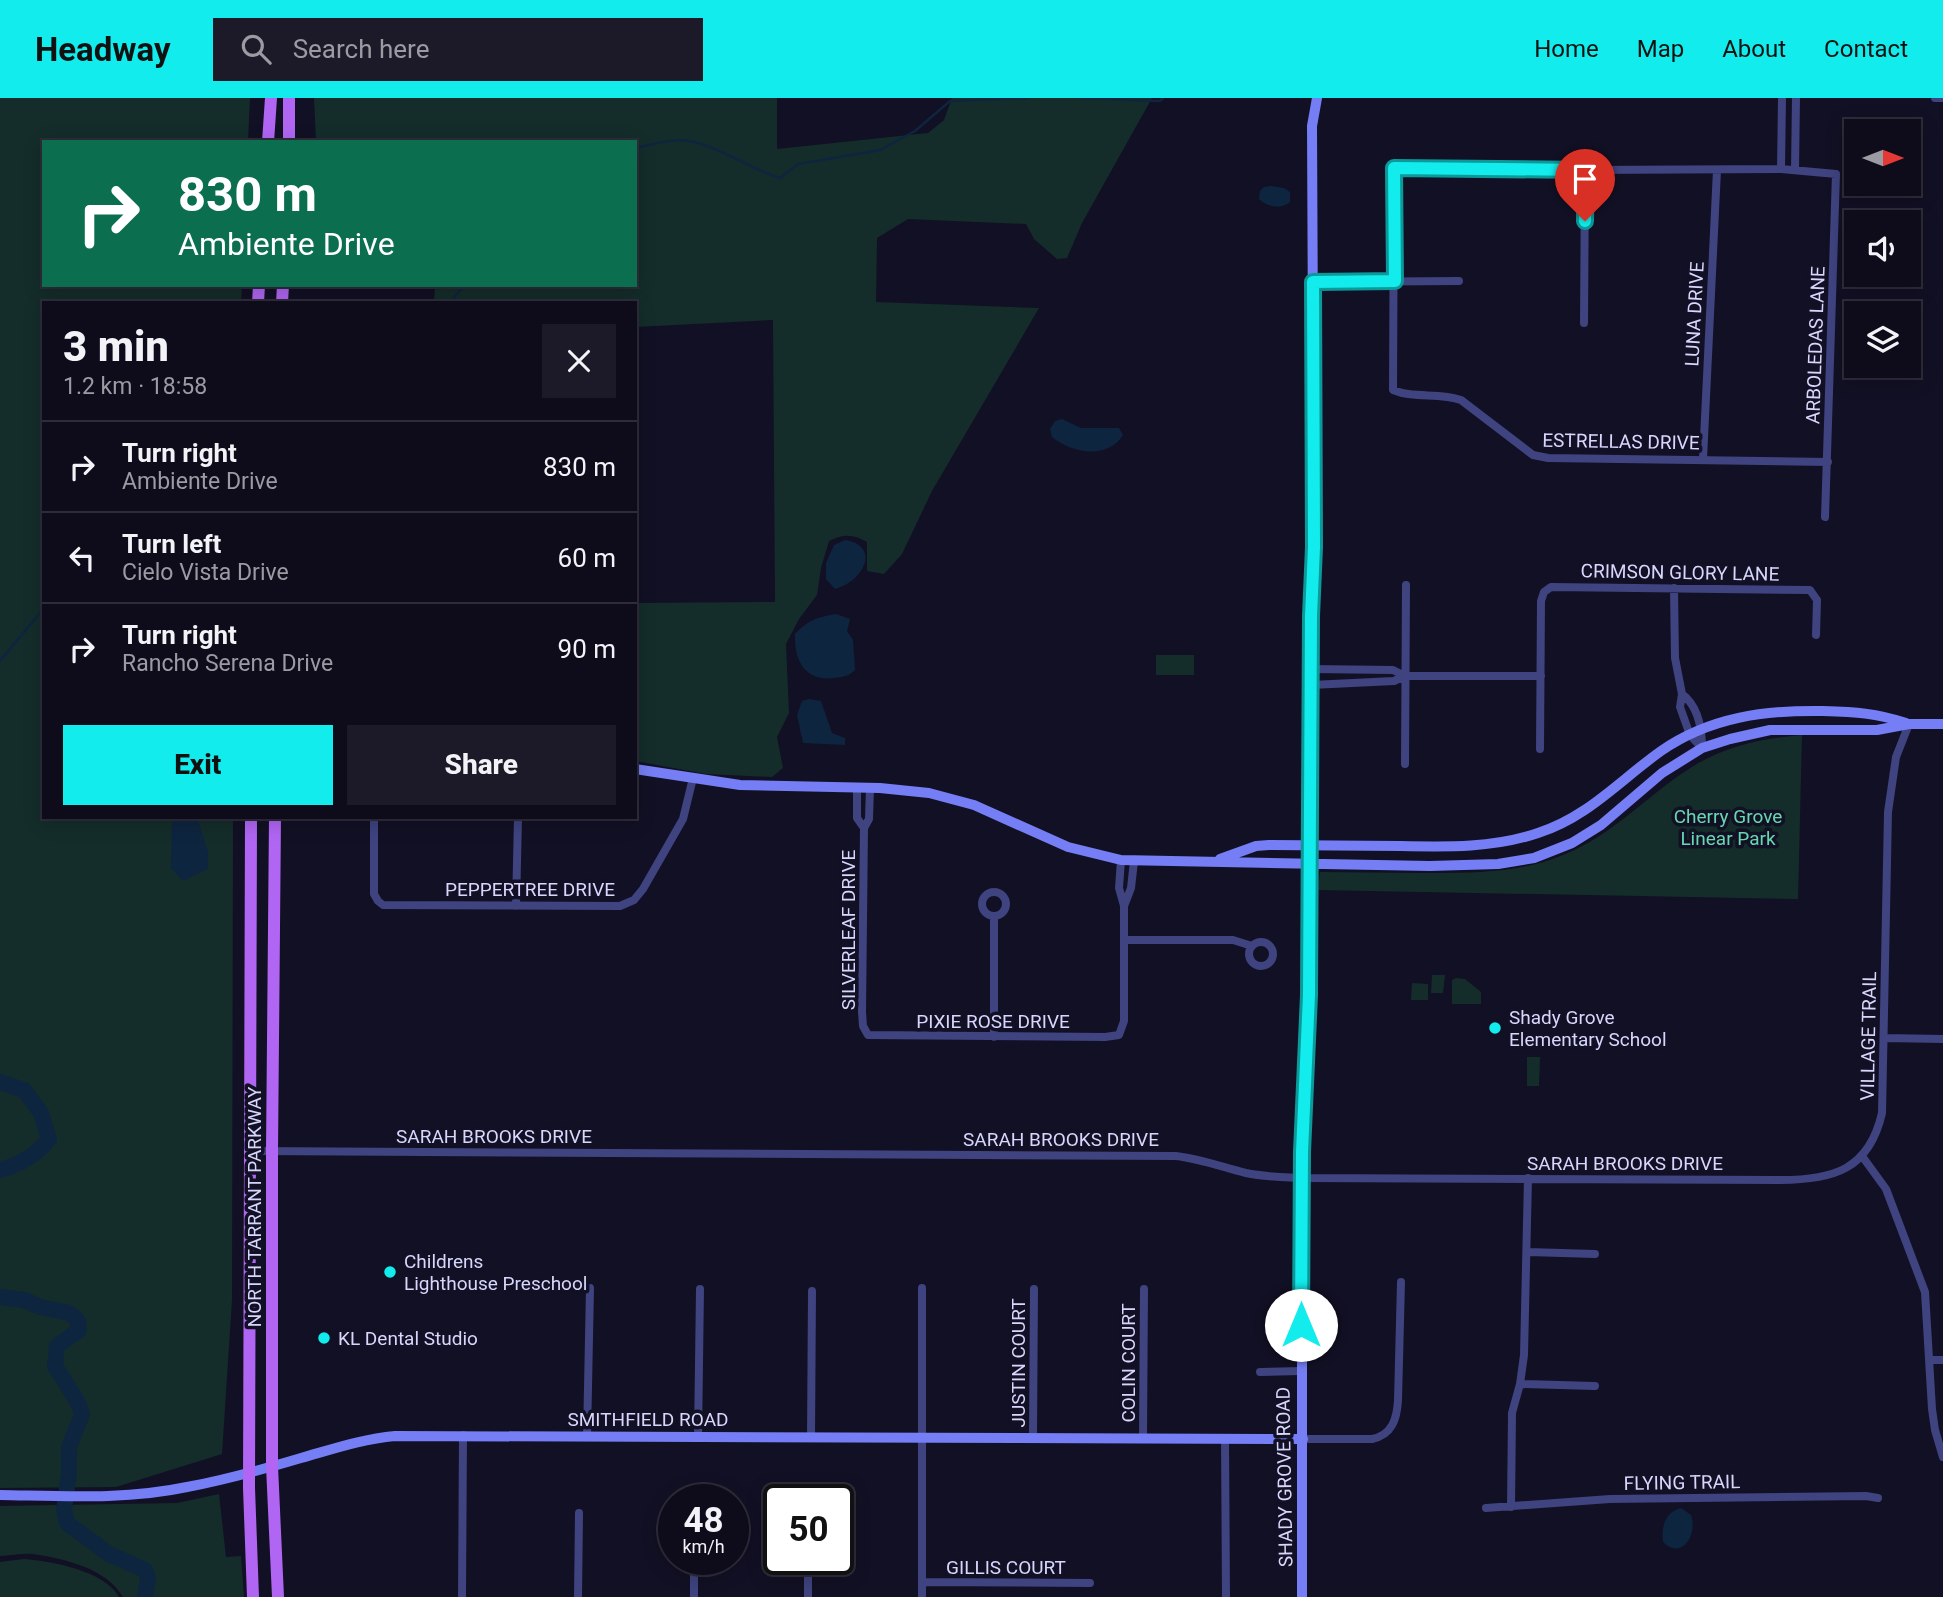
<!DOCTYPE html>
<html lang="en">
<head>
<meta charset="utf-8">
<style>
  body { margin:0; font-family:Roboto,sans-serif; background:#1c1a28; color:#f1f3f6; height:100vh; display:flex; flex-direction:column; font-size:26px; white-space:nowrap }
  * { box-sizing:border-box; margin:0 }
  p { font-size:23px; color:#9b9ba3 }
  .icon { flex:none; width:38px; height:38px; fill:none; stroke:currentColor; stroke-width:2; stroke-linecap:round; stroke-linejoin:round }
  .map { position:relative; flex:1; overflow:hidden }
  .sheet { position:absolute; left:42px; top:203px; width:595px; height:518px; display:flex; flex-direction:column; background:#0e0c1b; border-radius:0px; box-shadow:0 4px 18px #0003,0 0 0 2px #2e2c3a }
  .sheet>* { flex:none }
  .hud { position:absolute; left:42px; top:42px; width:595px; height:147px; border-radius:0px; box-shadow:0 4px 18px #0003,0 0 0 2px #2e2c3a; background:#0b6e4f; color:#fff; overflow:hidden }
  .needle { width:46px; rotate:90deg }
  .fabs { position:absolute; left:1844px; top:21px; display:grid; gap:14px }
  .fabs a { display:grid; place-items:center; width:77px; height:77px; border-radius:0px; background:#0e0c1b; box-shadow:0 4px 18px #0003,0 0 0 2px #2e2c3a; font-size:35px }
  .speed { position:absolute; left:658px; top:1386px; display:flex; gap:14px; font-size:35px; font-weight:700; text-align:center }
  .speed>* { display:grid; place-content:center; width:91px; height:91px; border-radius:50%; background:#0e0c1b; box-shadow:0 4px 18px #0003,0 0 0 2px #2e2c3a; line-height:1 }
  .speed small { font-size:18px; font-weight:400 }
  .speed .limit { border:4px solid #111; border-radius:10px; background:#fff; color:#111 }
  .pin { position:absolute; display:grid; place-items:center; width:60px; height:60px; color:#fff; margin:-72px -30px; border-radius:50% 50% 50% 0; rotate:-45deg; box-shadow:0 0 7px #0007 }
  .pin .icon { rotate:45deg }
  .me { position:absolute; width:77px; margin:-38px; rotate:0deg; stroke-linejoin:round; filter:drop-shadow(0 0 5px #0008) }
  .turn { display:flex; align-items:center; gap:24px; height:147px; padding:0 21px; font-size:32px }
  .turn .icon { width:91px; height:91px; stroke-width:2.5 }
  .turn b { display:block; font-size:49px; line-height:60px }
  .round { display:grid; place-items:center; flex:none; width:74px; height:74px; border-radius:0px; background:#1c1a28 }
  .overview { display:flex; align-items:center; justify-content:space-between; height:119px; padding:0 21px }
  h1 { font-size:42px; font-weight:800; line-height:52px }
  .cta { display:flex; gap:14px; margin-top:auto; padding:14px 21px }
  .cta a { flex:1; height:80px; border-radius:0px; background:#12ecec; color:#111; font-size:28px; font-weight:800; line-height:80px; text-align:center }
  .cta a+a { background:#1c1a28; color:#f1f3f6 }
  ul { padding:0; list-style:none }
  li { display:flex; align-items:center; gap:21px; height:91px; padding:0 21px; border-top:2px solid #2e2c3a }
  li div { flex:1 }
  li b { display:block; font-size:26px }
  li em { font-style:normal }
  header { display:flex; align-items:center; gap:42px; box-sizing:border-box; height:98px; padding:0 35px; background:#12ecec; color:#111 }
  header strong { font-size:33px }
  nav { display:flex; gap:38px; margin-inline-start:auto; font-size:24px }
  .search { width:490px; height:63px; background:#1c1a28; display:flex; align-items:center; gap:18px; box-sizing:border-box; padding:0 24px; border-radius:0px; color:#9b9ba3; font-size:26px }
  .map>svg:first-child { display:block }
  .green { fill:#142d2a }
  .water { fill:#0e253f }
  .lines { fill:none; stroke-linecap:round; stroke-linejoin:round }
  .stream { stroke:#0e253f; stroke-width:2.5 }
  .river { stroke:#0e253f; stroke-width:16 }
  .street { stroke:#3f437f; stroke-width:8 }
  .secondary { stroke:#757ef4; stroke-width:10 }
  .primary { stroke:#b066f3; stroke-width:12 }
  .route-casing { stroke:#0c9999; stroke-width:18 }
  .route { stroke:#12ecec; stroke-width:12 }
  .poi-dot { fill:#12ecec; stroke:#121024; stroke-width:2.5 }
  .labels { text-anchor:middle; stroke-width:7; stroke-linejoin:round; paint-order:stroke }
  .street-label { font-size:19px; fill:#d7d6fc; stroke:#121024 }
  .park-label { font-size:19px; fill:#67d7b0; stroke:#121024 }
  .poi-label { font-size:19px; fill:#d7d6fc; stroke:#121024; text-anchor:start }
</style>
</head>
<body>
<header>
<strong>Headway</strong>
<div class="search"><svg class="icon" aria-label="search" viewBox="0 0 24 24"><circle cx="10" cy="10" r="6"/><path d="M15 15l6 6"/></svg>Search here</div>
<nav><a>Home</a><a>Map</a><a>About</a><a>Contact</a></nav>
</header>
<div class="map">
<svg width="1943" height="1499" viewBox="0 0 1943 1499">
  <rect width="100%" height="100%" fill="#121024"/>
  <!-- green -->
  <path class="green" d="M0 0H250L248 44H44V187H242L241 205H44V719H233L232 1202 222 1356 116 1389 0 1390Z
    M314 0H777V51L928 35 944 22 952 0H1152L1082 125 1067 160 1057 161 1034 141 1026 126 908 121 877 140 876 204 1039 210 932 393 902 456 884 476 867 473V444C853 436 844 436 829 443L821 470 817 497 799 521 786 546 789 615 777 639 783 670 772 679 706 676 635 663V505L775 504 773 222 635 229V205H434L435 187H635V44H316Z
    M1156 557H1194V577H1156Z
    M1802 637 1798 801 1318 792 1320 774C1353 774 1387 775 1421 775 1470 775 1517 776 1563 757 1614 737 1649 695 1695 667 1728 648 1764 640 1802 637Z
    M1432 877H1445L1443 895H1431Z
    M1456 880 1465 881 1481 894V906H1452V882Z
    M1412 885 1428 886V902H1411Z
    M1527 959H1540L1539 988H1527Z
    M219 1396 226 1459 241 1458 244 1499H123C106 1470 65 1461 33 1456 22 1455 11 1458 0 1458V1408L177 1405Z
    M24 1461C52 1463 105 1473 119 1499H0V1464Z"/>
  <!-- water -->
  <path class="water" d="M1271 88 1284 90 1290 94V104C1280 112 1268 109 1259 101L1260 93 1264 89Z
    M1062 321 1081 330H1119L1123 337C1108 362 1071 355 1052 339L1050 331 1055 323Z
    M845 442C882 448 863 484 835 491L826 481V465L834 447Z
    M836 516 850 521 847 533 853 542 855 572C849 578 843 579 834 580 804 584 794 561 795 536 808 522 818 519 836 516Z
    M809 601 821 603 832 635 845 640V647L803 645 797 617 802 603Z
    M172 719H197L208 754V771L183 783 171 770Z
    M1681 1410 1691 1417C1698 1436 1682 1463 1663 1444 1661 1429 1665 1414 1681 1410Z"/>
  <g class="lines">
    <!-- stream -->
    <path class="stream" d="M1080 0 1160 3 1163 0
      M635 50C649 47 664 43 678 42 708 41 749 71 780 80L798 66 880 52 915 33 950 3 1029 0
      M450 205 464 187
      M0 563 44 510"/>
    <!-- river -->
    <path class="river" d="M0 984 24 992 41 1015 49 1041C38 1056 19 1067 0 1072
      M0 1199 25 1202 40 1209 70 1215 78 1223 79 1232 57 1248 55 1268 77 1303 82 1316 69 1349V1375L64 1412 67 1425 109 1456 145 1472 148 1480 145 1499"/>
    <!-- street -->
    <path class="street" d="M1935 0H1942
      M1781 71 1782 0
      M1795 72 1796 0
      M1313 184 1459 183
      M1584 225 1585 72
      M1703 361 1717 72
      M1825 419 1836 76 1781 71 1585 72 1394 70 1393 292C1414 301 1439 294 1461 302L1533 357 1548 360 1828 364
      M1674 490 1675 560 1682 596 1680 609 1690 637 1702 650
      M1311 571 1393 572 1405 578
      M1311 587 1394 583 1405 578H1541
      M1682 596C1698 608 1702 631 1702 650
      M1540 651 1541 503 1544 494 1551 489 1810 492 1817 502 1816 537
      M1405 666 1406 487
      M857 690V720L864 730
      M870 690 869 721 864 730 862 914 863 928 868 937 1105 939 1119 937 1124 923V808L1119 790 1121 762
      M374 723V796L378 803 383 807 620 808 634 802 643 791 683 721 693 680
      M982 806a12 12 0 1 1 24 0a12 12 0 1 1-24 0Z
      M516 808 518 719
      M1124 808 1131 790 1134 763
      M1125 842H1233L1252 848
      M1249 856a12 12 0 1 1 24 0a12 12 0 1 1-24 0Z
      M994 939V818
      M1884 940 1943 941
      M250 1053 1176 1058C1201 1061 1222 1069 1246 1075 1264 1079 1283 1079 1302 1080L1780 1082C1833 1082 1869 1072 1882 1015L1888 714 1896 659 1909 626
      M1862 1058 1886 1091 1925 1194 1932 1311 1935 1332 1943 1359
      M1528 1154 1595 1156
      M1930 1262H1943
      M1260 1274 1300 1273
      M1520 1286 1595 1288
      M587 1339 590 1190
      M698 1339 700 1191
      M811 1339 812 1193
      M1033 1339 1034 1191
      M1143 1340 1144 1191
      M1225 1341 1226 1499
      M1303 1341H1372C1392 1337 1397 1321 1398 1302L1401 1184
      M1511 1409 1512 1315 1520 1286 1524 1257 1528 1080
      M1486 1410 1610 1401 1866 1398 1878 1400
      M808 1461V1499
      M922 1484 1090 1485
      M462 1499 463 1337
      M578 1499 579 1415
      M694 1499V1461
      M922 1499V1190"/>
    <!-- secondary -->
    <path class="secondary" d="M635 671 740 687 880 690 929 695 974 707 1068 749 1121 762 1430 768 1498 766 1534 760 1572 745 1601 727 1662 675 1702 650 1730 641 1770 632H1877L1909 626H1943
      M1220 761 1256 748 1269 747C1313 747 1357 748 1401 748 1448 749 1494 750 1538 735 1588 719 1620 682 1661 653 1710 619 1765 612 1823 613 1855 614 1876 615 1906 625
      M0 1397C62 1398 126 1402 187 1389 225 1382 264 1371 301 1360 333 1351 362 1341 395 1338L1303 1341
      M1302 1499V1054L1309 897 1311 518 1314 449 1312 28 1317 0"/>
    <!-- primary -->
    <path class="primary" d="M268 44 271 0
      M289 44V0
      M258 205 259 187
      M282 205 283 187
      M251 719 249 1390 253 1499
      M275 719 272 1053V1368L278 1499"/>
  </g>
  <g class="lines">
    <!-- route casing -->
    <g class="route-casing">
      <path id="route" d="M1301 1227 1302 1054 1309 897 1311 518 1314 449 1313 184 1395 183 1394 70 1586 72 1585 123"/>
    </g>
    <!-- route -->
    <use href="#route" class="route"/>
  </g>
  <!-- markers -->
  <g class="poi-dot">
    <circle cx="1495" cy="930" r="7"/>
    <circle cx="390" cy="1174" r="7"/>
    <circle cx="324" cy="1240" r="7"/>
  </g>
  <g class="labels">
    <!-- street labels -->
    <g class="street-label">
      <text transform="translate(1694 216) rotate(-87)" y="7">LUNA DRIVE</text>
      <text transform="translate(1815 247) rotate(-88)" y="7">ARBOLEDAS LANE</text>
      <text transform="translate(1621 343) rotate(1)" y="7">ESTRELLAS DRIVE</text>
      <text transform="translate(1680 474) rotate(1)" y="7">CRIMSON GLORY LANE</text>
      <text x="530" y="798">PEPPERTREE DRIVE</text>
      <text transform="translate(848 832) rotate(-90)" y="7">SILVERLEAF DRIVE</text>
      <text x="993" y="930">PIXIE ROSE DRIVE</text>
      <text transform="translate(1868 938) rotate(-89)" y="7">VILLAGE TRAIL</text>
      <text x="494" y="1045">SARAH BROOKS DRIVE</text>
      <text x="1061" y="1048">SARAH BROOKS DRIVE</text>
      <text x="1625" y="1072">SARAH BROOKS DRIVE</text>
      <text transform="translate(254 1109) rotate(-90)" y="7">NORTH TARRANT PARKWAY</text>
      <text transform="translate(1018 1265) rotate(-90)" y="7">JUSTIN COURT</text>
      <text transform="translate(1128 1265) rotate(-90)" y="7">COLIN COURT</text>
      <text x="648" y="1328">SMITHFIELD ROAD</text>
      <text transform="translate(1284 1379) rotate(-91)" y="7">SHADY GROVE ROAD</text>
      <text transform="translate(1682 1384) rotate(-1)" y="7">FLYING TRAIL</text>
      <text x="1006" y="1476">GILLIS COURT</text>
    </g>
    <!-- park labels -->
    <g class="park-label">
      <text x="1728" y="725">Cherry Grove<tspan x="1728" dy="22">Linear Park</tspan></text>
    </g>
    <!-- poi labels -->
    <g class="poi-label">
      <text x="1509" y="926">Shady Grove<tspan x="1509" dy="22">Elementary School</tspan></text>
      <text x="404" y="1170">Childrens<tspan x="404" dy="22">Lighthouse Preschool</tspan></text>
      <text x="338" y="1247">KL Dental Studio</text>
    </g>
  </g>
</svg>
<div class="fabs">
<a><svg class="needle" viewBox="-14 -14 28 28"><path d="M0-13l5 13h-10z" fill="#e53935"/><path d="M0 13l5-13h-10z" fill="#9b9ba3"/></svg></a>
<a><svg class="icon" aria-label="sound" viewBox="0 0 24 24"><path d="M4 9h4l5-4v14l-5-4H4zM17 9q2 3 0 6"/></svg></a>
<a><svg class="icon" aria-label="layers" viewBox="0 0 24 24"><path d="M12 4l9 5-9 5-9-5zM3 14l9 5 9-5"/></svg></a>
</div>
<div class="speed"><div>48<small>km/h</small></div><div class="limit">50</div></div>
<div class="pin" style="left:1585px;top:123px;background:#d93025"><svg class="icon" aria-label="arrive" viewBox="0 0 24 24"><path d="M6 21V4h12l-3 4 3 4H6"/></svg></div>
<svg class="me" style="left:1301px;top:1227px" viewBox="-20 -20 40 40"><circle r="19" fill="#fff"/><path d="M0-13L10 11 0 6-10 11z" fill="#12ecec"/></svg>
<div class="hud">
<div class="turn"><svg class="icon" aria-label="right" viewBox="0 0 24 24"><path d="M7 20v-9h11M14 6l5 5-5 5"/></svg><div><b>830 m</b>Ambiente Drive</div></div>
</div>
<section class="sheet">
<div class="overview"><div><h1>3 min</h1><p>1.2 km · 18:58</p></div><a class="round"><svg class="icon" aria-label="close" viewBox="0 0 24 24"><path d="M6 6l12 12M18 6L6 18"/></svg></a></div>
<ul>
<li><svg class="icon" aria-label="right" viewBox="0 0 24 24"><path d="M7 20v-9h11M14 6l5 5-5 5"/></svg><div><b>Turn right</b><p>Ambiente Drive</p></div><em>830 m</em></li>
<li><svg class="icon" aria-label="left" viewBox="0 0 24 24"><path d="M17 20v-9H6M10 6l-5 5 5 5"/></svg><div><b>Turn left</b><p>Cielo Vista Drive</p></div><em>60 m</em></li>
<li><svg class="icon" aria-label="right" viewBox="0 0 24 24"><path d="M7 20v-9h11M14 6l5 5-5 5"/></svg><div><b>Turn right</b><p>Rancho Serena Drive</p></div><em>90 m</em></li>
</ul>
<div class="cta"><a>Exit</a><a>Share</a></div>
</section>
</div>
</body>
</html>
